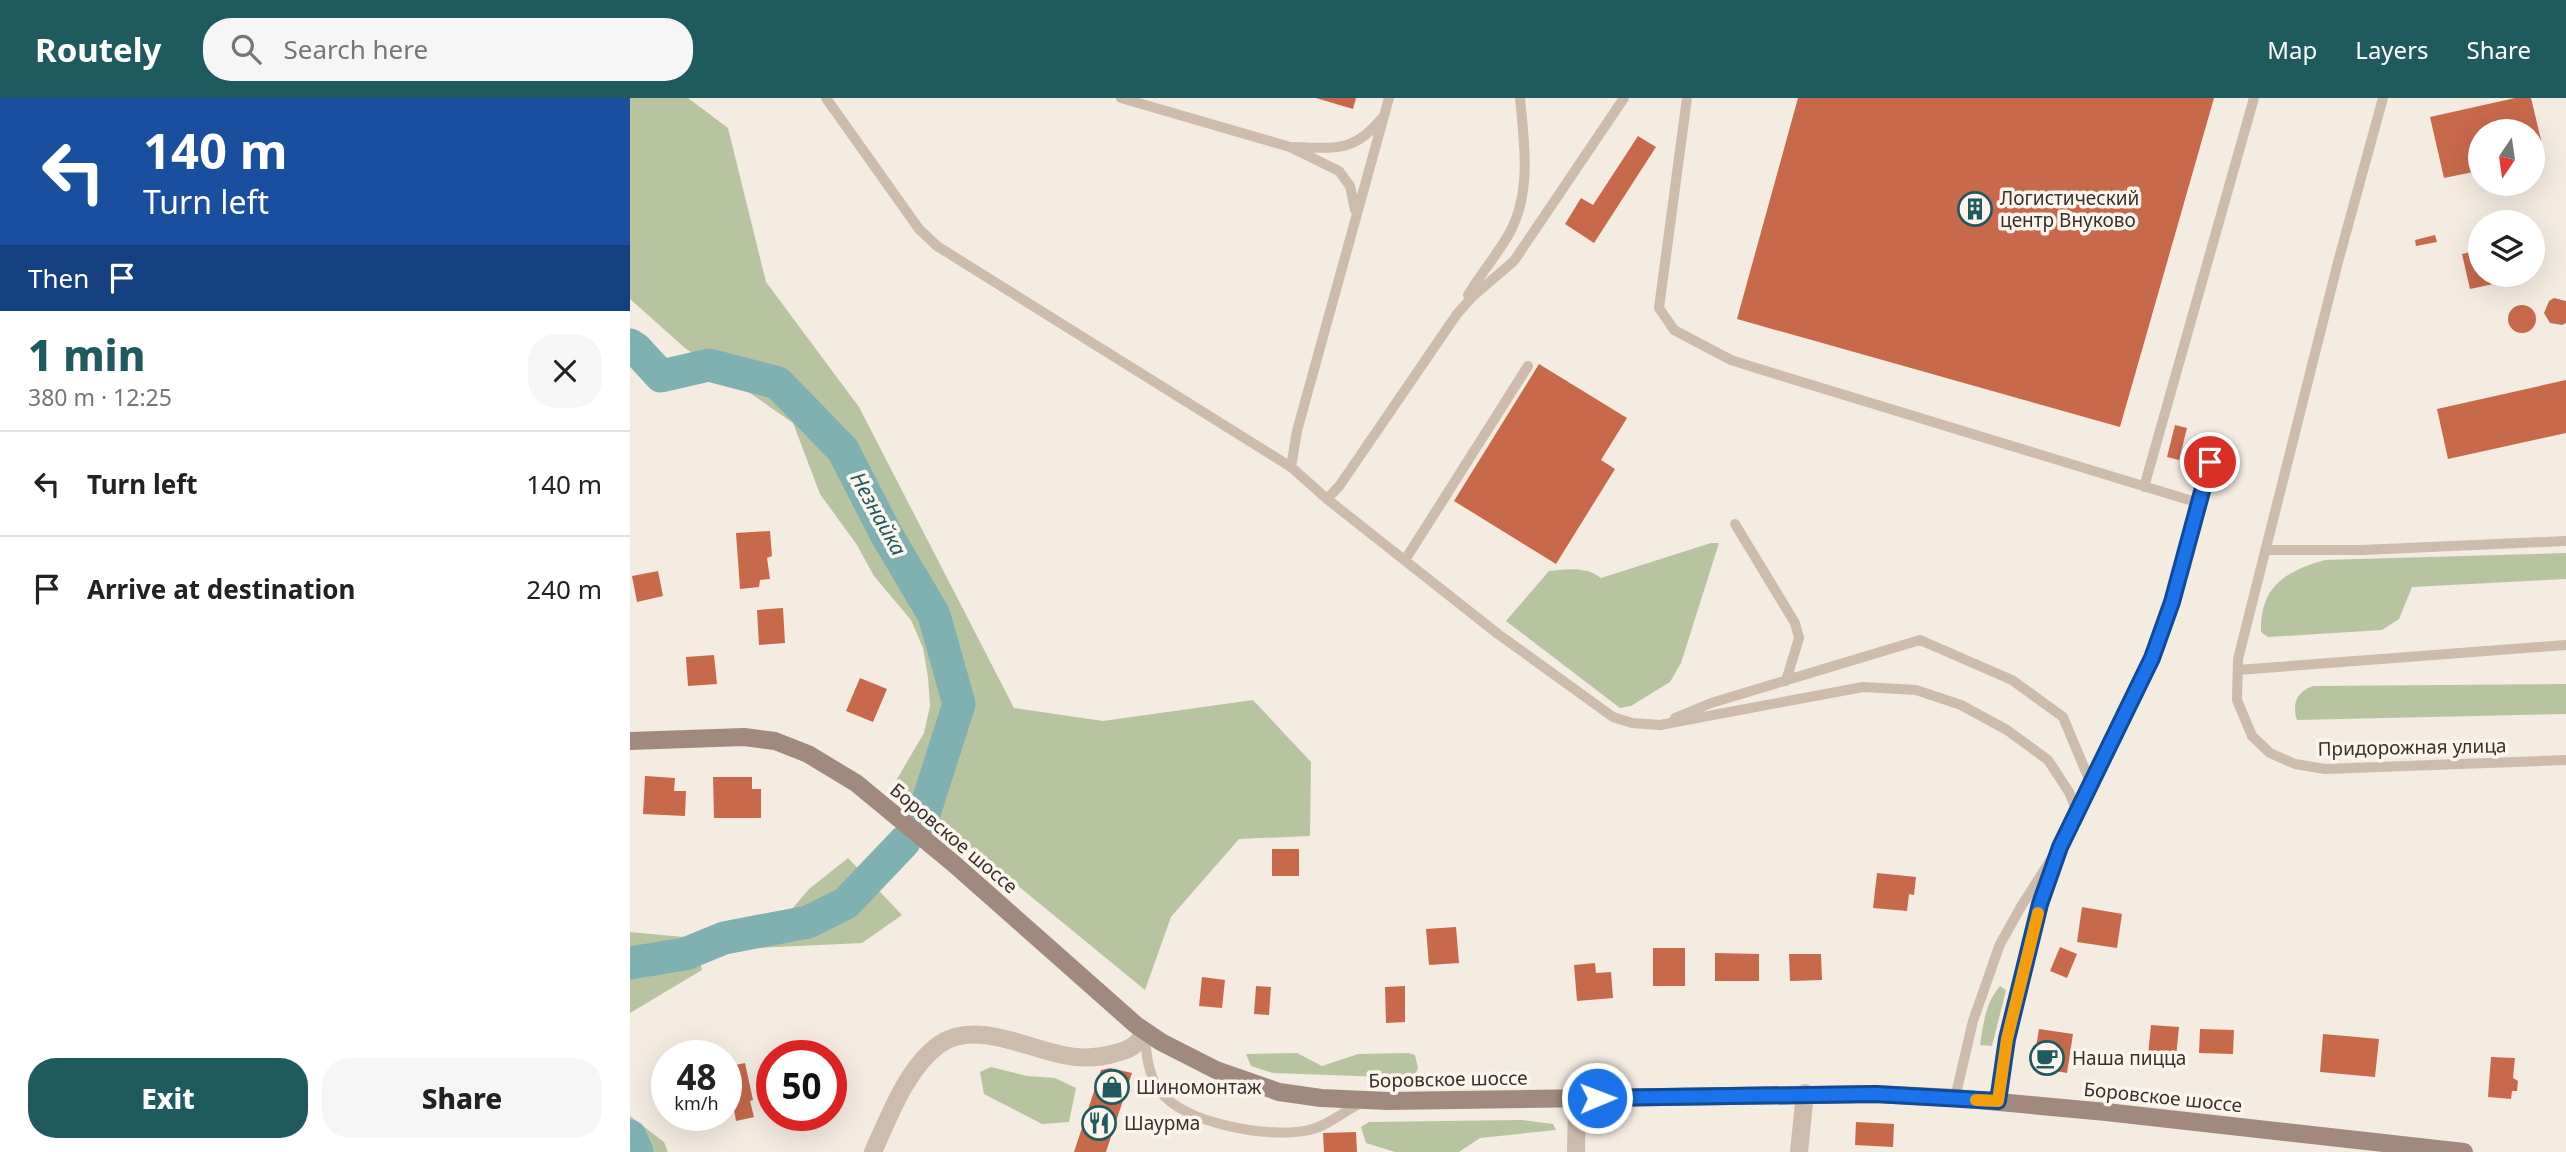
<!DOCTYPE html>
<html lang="en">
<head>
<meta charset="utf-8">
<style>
  body { margin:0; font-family:"Noto Sans",sans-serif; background:#f6f6f6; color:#222; height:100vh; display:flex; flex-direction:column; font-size:26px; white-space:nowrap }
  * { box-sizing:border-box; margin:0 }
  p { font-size:23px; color:#767676 }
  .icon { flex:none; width:38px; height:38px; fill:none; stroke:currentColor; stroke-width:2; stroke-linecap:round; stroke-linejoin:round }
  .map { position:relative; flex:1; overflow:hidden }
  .side { display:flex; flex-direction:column; background:#fff; width:630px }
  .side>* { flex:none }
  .banner { background:#1a4fa0; color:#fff; overflow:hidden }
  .needle { width:46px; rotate:193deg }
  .buttons { position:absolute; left:1838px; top:21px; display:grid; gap:14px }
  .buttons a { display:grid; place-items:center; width:77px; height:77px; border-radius:50%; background:#fff; box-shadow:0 7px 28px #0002; font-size:35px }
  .speed { position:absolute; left:21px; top:942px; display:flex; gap:14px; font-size:35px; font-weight:700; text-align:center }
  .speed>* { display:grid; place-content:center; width:91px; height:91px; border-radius:50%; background:#fff; box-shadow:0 7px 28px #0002; line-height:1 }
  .speed small { font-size:18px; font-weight:400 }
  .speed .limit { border:10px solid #d22; background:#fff; color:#111 }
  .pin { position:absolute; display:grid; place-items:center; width:60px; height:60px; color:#fff; margin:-30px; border:4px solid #fff; border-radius:50%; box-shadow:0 2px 7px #0007 }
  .me { position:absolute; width:77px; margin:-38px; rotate:89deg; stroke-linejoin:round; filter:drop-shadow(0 0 5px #0008) }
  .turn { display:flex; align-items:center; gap:24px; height:147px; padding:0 28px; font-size:32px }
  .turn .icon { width:91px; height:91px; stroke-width:2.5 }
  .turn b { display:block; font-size:49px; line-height:60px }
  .then { display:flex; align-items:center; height:66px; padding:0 28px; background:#0003; gap:14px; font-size:26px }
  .round { display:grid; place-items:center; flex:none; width:74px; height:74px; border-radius:28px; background:#f6f6f6 }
  .head { display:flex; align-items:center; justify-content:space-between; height:119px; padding:0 28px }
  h1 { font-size:42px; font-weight:800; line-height:52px; color:#1f5a5e }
  .cta { display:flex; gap:14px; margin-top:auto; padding:14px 28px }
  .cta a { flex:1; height:80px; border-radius:28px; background:#1f5a5e; color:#fff; font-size:28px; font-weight:800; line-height:80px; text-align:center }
  .cta a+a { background:#f6f6f6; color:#222 }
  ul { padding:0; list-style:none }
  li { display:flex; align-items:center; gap:21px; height:105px; padding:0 28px; border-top:2px solid #e0e0e0 }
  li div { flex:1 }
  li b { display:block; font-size:26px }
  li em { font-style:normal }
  header { display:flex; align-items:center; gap:42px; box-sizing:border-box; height:98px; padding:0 35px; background:#1f5a5e; color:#fff }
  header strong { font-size:33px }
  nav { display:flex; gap:38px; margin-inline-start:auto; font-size:24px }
  .search { width:490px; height:63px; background:#f6f6f6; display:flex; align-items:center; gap:18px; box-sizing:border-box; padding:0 24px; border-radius:28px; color:#767676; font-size:26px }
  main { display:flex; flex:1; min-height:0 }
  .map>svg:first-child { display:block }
  .green { fill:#b8c4a0 }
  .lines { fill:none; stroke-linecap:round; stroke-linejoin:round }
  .river { stroke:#7fb0b2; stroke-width:33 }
  .building { fill:#c8694b }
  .service { stroke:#cdbbac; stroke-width:10 }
  .minor { stroke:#cdbbac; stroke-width:18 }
  .secondary { stroke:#a18a7d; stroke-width:18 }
  .route-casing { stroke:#114b97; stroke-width:18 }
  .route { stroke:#1a73e8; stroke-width:12 }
  .slow { stroke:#f59e0b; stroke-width:12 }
  .labels { text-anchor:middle; stroke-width:7; stroke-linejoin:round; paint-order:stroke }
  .poi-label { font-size:19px; fill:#3b302b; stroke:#fbf5ee; text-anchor:start }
  .street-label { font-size:19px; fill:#3b302b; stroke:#fbf5ee }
  .water-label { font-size:21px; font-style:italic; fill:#1f5a5e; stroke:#fbf5ee }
</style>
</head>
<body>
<header>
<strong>Routely</strong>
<div class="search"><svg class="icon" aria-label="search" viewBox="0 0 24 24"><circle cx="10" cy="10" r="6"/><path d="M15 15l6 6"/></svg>Search here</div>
<nav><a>Map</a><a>Layers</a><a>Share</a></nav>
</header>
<main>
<section class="side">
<div class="banner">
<div class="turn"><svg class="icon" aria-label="left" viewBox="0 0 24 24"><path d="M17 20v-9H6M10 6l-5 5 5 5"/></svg><div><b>140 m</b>Turn left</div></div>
<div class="then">Then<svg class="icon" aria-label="arrive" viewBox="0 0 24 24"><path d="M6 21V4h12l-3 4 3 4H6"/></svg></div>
</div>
<div class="head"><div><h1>1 min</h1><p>380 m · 12:25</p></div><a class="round"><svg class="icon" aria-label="close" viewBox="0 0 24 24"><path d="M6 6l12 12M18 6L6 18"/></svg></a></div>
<ul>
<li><svg class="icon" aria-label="left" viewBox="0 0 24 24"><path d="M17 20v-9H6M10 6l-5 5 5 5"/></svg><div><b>Turn left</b></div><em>140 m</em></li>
<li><svg class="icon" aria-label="arrive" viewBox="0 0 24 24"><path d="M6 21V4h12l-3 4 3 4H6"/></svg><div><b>Arrive at destination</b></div><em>240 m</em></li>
</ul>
<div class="cta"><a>Exit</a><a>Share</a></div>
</section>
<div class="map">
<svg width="1936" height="1054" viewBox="0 0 1936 1054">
  <rect width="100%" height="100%" fill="#f4ebe1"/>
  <!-- green -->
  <path class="green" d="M0 0H58L98 30 136 184 229 309 384 610 473 623 623 602 681 664 680 738 609 741 541 819 515 892 264 686 294 635 300 608 298 579 293 550 281 522 244 478 227 447 190 396 163 325 55 250 0 201Z
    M1081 445H1089L1051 565 1040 584 1001 608 990 610 876 523 919 473C937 471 956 468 971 480Z
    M1936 455V481L1782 489 1769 521 1752 532 1638 539 1631 534C1630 488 1656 473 1695 462Z
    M1936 586V616L1667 622C1662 606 1666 594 1683 588Z
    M218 760 272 817 232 845 129 850 179 791Z
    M0 834 65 840 72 872 0 915Z
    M1370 888 1376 892 1362 948 1350 947C1353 926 1356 904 1370 888Z
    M667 955 692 968 728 956 779 955 785 957 788 970 784 980 643 975 621 968 616 956Z
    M361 969 397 978 425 980 446 990 439 1024 412 1026 354 996 350 974Z
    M0 1018 34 1044 38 1054H0Z
    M892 1022 923 1026 926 1032 850 1040 829 1054H765L736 1045 731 1029 739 1024Z"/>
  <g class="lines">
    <!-- river -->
    <path class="river" d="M0 247 6 251 31 278 79 267 148 285 213 352 256 436 304 517 329 606 292 722
      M0 865 55 856 94 840 178 824 216 805 274 744
      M0 1038 7 1054"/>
  </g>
  <!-- building -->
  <path class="building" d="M686 0H726L723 11Z
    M1168 0H1584L1490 329 1107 221Z
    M1885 0H1901L1912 46 1902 48V33H1850V59L1845 60 1848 73 1814 80 1800 19Z
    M1008 38 1026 49 964 145 935 126 951 100 963 107Z
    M1805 137 1807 144 1786 148 1785 142Z
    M1850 152V177H1890L1891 180 1840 191 1832 156Z
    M1924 200 1936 203V225L1932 227 1920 225 1914 215 1919 203Z
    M1878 221a14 14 0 1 1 28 0a14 14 0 1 1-28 0Z
    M909 266 997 320 971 362 985 371 926 466 824 403Z
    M1936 282V335L1818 361 1807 311Z
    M1545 327 1557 330 1549 362 1537 359Z
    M140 433 142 458 137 460 140 481 130 482 129 489 110 491 106 435Z
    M28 473 33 498 7 504 2 478Z
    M153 510 155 545 129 547 127 512Z
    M84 557 87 586 58 588 56 559Z
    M230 580 257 591 243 624 216 613Z
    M15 678 45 680 44 693H56L55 718 13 716Z
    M83 679H122V691H131V720H84Z
    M642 751H669V778H642Z
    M1247 775 1286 779 1284 797 1279 796 1277 813 1243 810Z
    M1452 809 1492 816 1487 850 1447 844Z
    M826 829 829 865 799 867 796 831Z
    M1430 849 1447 856 1437 880 1420 873Z
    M1023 850H1055V888H1023Z
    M1085 855 1129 856V883H1085Z
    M1159 856H1191L1192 882 1160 883Z
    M965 865 966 875 981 874 983 900 947 903 944 867Z
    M572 879 595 882 592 910 569 908Z
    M626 888 641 889 639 917 624 916Z
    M775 888V924L756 925 755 889Z
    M1521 927 1549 929 1545 969 1517 967Z
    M1409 931 1443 936 1437 975 1403 969Z
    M1570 931 1604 932 1603 956 1569 955Z
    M1693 936 1749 941 1745 979 1690 974Z
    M1861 959 1885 960 1883 980 1888 983 1887 993H1882L1881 1001 1858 999Z
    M115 965 123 1002 120 1003 124 1019 106 1023 96 969Z
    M480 970 502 975 476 1054H444L471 972Z
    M1226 1024 1264 1026 1263 1049 1225 1047Z
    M726 1034 727 1054H694L693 1035Z"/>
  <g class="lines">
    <!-- service -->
    <path class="service" d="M196 0 289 131 307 148 661 369
      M491 0 660 49 709 73 720 88 725 112
      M994 0 884 163 843 198 827 216 710 387 697 401 868 536 983 619 1002 625 1030 627 1233 589 1286 592 1331 607 1377 632 1418 662 1439 694 1447 714
      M1057 0 1029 210 1044 232 1101 262 1126 270 1569 405
      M1753 0 1708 164 1608 561 1607 602 1622 638 1640 655 1665 666 1695 671 1936 662
      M664 49C706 50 724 55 753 19
      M838 197C851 175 868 156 880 134 902 93 894 43 890 0
      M1514 389 1624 0
      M697 401 661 369 667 333 759 0
      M1105 426 1165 525 1169 540 1156 583
      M1635 452H1732L1936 443
      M775 462 898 268
      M1608 572 1936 547
      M1045 620 1081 605 1290 542 1382 582 1433 619 1461 686
      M515 936C516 955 518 976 529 992 552 1026 642 1041 679 1032 698 1028 714 1013 731 1005
      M1325 1000 1343 923 1370 846 1392 807 1429 749 1522 560 1542 504 1586 344
      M1368 1003C1380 921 1400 842 1425 763"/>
    <!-- minor -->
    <path class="minor" d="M243 1054C259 1019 277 969 310 946 344 922 397 950 433 957 451 961 469 960 486 955 500 952 508 946 515 934
      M946 1054 947 1000
      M1169 1054 1175 995"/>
    <!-- secondary -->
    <path class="secondary" d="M0 643 114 639 145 643 178 656 226 685 323 765 506 927 531 944 586 972 649 994 691 1000 758 1003 1245 996 1325 1000 1476 1014 1834 1054"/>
  </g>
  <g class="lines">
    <!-- route casing -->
    <g class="route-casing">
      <path id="route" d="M967 1000 1245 996 1368 1003 1377 941 1410 806 1430 749 1522 560 1542 504 1580 364"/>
    </g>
    <!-- route -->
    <use href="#route" class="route"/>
    <!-- slow -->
    <path class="slow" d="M1346 1002 1368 1003 1377 941 1408 815"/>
  </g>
  <!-- icons -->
  <defs>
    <g id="building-ring" transform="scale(1.75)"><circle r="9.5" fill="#fbf5ee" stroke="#1f5a5e" stroke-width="1.5"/><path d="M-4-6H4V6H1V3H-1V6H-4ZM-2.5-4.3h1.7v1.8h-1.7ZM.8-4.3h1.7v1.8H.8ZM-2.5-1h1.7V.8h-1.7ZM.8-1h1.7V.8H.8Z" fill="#1f5a5e"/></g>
    <g id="cafe-ring" transform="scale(1.75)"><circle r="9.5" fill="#fbf5ee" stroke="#1f5a5e" stroke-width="1.5"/><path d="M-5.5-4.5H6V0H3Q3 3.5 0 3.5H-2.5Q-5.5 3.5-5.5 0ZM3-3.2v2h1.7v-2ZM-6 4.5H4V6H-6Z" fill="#1f5a5e"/></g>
    <g id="shop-ring" transform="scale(1.75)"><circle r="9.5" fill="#fbf5ee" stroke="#1f5a5e" stroke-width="1.5"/><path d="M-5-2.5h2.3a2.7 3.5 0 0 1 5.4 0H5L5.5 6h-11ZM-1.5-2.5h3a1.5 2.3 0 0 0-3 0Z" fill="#1f5a5e"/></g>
    <g id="restaurant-ring" transform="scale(1.75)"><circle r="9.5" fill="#fbf5ee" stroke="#1f5a5e" stroke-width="1.5"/><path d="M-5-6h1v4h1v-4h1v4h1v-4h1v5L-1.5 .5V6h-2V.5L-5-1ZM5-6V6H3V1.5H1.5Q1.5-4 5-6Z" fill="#1f5a5e"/></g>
  </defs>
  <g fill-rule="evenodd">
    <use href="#building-ring" x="1345" y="111"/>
    <use href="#cafe-ring" x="1417" y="960"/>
    <use href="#shop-ring" x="482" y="989"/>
    <use href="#restaurant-ring" x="469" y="1025"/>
  </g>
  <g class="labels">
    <!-- poi labels -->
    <g class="poi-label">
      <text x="1370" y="107">Логистический<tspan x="1370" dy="22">центр Внуково</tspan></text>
      <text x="1442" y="967">Наша пицца</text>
      <text x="506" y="996">Шиномонтаж</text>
      <text x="494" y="1032">Шаурма</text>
    </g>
    <!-- street labels -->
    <g class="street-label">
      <text transform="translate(1782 649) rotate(-1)" y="7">Придорожная улица</text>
      <text transform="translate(324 740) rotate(40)" y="7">Боровское шоссе</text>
      <text transform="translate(818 981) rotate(-1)" y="7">Боровское шоссе</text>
      <text transform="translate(1533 999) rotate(6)" y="7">Боровское шоссе</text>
    </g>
    <!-- water labels -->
    <g class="water-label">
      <text transform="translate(248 416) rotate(61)" y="7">Незнайка</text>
    </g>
  </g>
</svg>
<div class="buttons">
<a><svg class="needle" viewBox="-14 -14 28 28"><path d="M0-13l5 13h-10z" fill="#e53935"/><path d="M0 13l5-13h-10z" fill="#767676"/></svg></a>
<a><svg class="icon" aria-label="layers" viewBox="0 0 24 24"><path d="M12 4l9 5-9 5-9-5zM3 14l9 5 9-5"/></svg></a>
</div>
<div class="speed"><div>48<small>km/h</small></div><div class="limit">50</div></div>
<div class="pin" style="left:1580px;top:364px;background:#d93025"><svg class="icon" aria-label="arrive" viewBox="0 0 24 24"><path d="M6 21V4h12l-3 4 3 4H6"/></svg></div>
<svg class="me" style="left:967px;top:1000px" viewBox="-20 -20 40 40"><circle r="17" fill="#1a73e8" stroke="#fff" stroke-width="3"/><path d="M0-11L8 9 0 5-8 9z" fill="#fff"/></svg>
</div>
</main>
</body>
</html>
